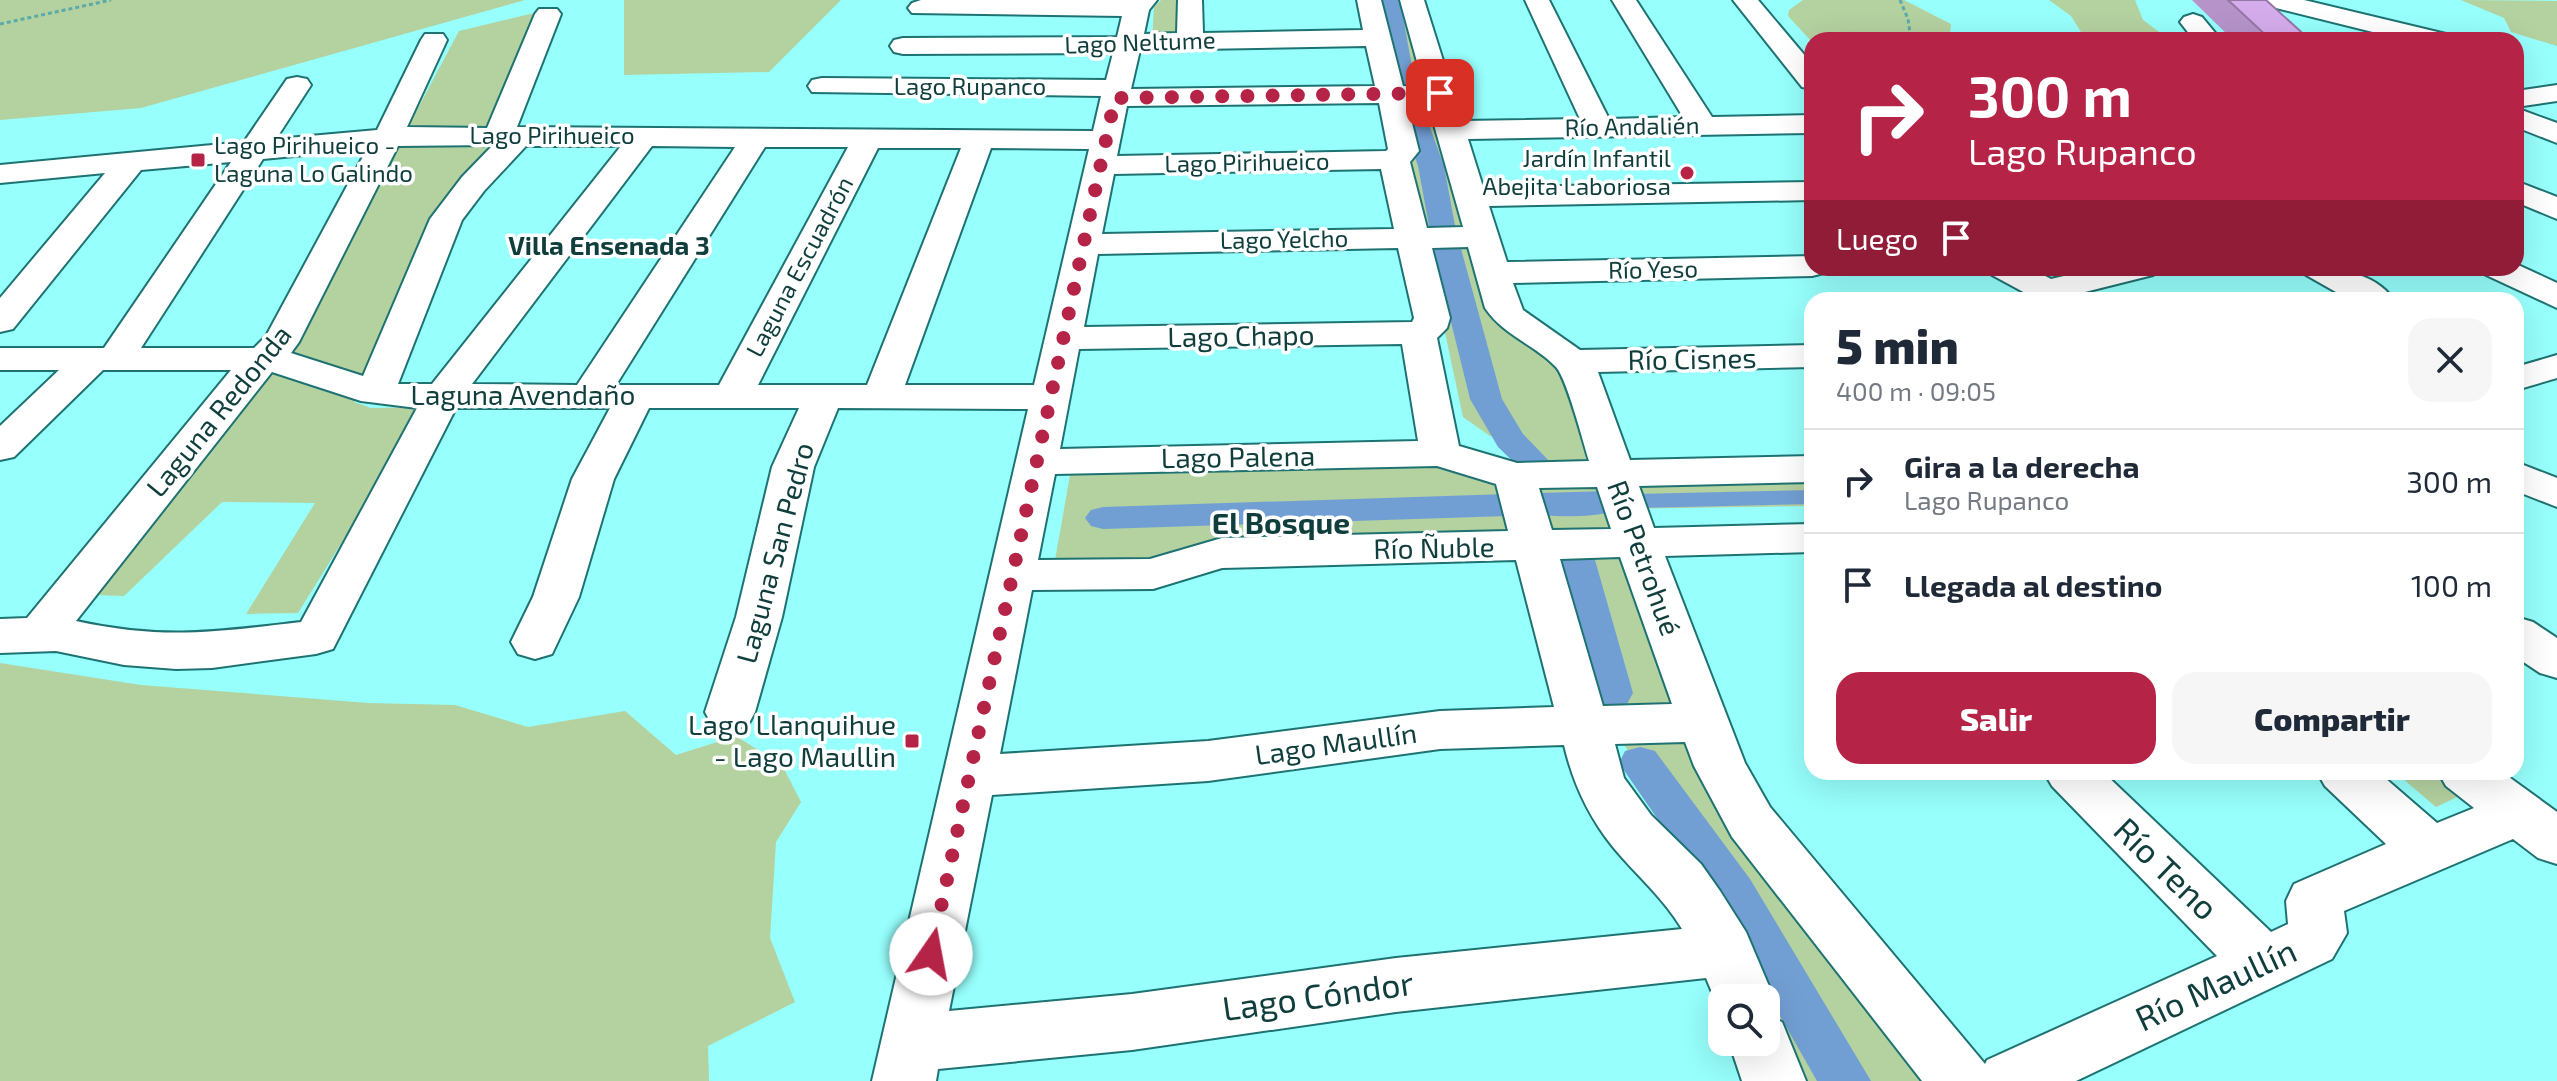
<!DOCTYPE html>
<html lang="es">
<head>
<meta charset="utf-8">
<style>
  body { margin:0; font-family:"Exo 2",sans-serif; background:#f6f6f7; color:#1f2937; height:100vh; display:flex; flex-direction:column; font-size:30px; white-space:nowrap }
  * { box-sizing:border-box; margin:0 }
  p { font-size:26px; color:#747a83 }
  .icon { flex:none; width:44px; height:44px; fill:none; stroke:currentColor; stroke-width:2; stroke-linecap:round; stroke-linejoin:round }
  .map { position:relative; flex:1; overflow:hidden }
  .drawer { position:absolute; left:1804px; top:292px; width:720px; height:488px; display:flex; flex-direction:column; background:#fff; border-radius:24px; box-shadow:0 8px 32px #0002 }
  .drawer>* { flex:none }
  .hud { position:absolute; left:1804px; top:32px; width:720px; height:244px; border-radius:24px; box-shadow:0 8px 32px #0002; background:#b52347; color:#fff; overflow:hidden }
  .controls { position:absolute; left:1708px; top:984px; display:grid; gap:16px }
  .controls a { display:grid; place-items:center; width:72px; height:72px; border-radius:16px; background:#fff; box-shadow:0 8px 32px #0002; font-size:40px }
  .pin { position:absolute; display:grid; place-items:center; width:68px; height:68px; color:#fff; margin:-34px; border-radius:16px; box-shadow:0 4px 12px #0006 }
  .me { position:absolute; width:88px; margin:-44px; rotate:12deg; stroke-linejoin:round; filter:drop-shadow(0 0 6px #0008) }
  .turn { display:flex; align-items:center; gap:28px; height:168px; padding:0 32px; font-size:36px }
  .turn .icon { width:104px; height:104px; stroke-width:2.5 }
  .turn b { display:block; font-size:56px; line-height:68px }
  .then { display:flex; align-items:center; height:76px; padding:0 32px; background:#0003; gap:16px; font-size:30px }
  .round { display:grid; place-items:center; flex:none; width:84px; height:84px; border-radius:24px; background:#f6f6f7 }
  .headline { display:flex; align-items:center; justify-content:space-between; height:136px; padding:0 32px }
  h1 { font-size:48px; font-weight:800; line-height:60px }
  .button { display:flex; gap:16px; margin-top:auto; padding:16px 32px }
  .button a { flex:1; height:92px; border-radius:24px; background:#b52347; color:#fff; font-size:32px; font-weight:800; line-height:92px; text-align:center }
  .button a+a { background:#f6f6f7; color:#1f2937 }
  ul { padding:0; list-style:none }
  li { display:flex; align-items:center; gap:24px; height:104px; padding:0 32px; border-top:2px solid #e0e1e3 }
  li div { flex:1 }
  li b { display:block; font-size:30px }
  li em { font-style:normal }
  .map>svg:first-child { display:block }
  .green { fill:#b4d1a0 }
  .water { fill:#729fd3 }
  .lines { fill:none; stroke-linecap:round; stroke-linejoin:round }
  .canal { fill:#729fd3; fill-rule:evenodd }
  .minor-casing { stroke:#1e7372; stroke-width:4 }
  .path { stroke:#5caaa8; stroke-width:3; stroke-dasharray:4 3; stroke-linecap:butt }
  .minor { fill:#fff; fill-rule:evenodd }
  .wall { fill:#b694ca }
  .building { fill:#d4aceb; stroke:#9478a4; stroke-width:2 }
  .route { stroke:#b52347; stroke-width:14; stroke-dasharray:0 25.2 }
  .poi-dot { fill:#b52347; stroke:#fff; stroke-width:3 }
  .labels { text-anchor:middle; stroke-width:7; stroke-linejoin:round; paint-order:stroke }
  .far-street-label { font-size:24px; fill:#103e3d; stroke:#fff }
  .far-poi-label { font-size:24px; fill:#103e3d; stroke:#fff; text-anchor:start }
  .far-neighbourhood-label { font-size:26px; font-weight:bold; fill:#103e3d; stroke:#fff }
  .street-label { font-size:28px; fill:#103e3d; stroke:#fff }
  .poi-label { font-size:28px; fill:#103e3d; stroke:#fff; text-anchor:end }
  .neighbourhood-label { font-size:30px; font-weight:bold; fill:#103e3d; stroke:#fff }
  .near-street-label { font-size:34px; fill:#103e3d; stroke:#fff }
</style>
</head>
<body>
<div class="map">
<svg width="2557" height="1081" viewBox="0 0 2557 1081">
  <rect width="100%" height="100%" fill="#97fffc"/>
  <!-- green -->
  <path class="green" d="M0 0H525L141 108 0 120Z
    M624 0H841L769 72 624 75Z
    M1161 0H1185L1184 37 1152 40 1154 7Z
    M1374 0H1405L1499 316 1564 369 1614 475 1812 463V506L1609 509 1739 800 1989 1081H1799L1731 899 1595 703 1518 436H1490L1463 417Z
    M1803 0H1904L1951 24 1950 35 1955 40 1812 42 1788 16 1789 10Z
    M2049 0H2135L2143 20 2170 40H2086L2071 16Z
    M2461 0 2557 1V46L2511 32 2504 18Z
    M547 10 489 128 492 147 425 243 354 402 371 408 426 407 298 613 246 614 315 503 222 502 124 596 96 595 301 328 459 31Z
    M1441 465 1501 486 1514 526 1497 534 1199 547 1119 566H1054L1070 475Z
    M0 663 141 685 368 703 455 705 528 727 625 711 676 755 736 736 782 765 801 802 776 842 770 938 795 1002 708 1046 709 1081H0Z
    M2395 772H2485L2495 779 2436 807Z"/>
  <!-- water -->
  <path class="water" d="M1812 490V504L1638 508 1634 494Z"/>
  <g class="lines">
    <!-- canal -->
    <path class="canal" d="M1380 0H1400L1416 89 1412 94 1420 100 1444 166 1456 231 1449 238 1456 239 1460 245 1502 399 1523 434 1553 465 1548 472 1536 475 1524 472 1498 447 1470 399 1432 245 1440 238 1430 231 1418 166 1396 100 1401 95 1394 89Z
      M1610 491 1622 494 1627 502 1622 510C1595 517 1553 519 1526 512L1523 508 1519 513 1507 516 1103 529 1091 526 1085 518 1091 510 1103 507 1507 494 1519 497 1522 501 1526 496 1538 493Z
      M1577 548 1590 551 1595 560 1633 693 1627 704 1613 708 1599 704 1593 693 1559 560 1564 551Z
      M1640 747 1655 751 1750 879 1871 1081H1817L1718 907 1619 763 1625 751Z"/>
    <!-- minor casing -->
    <g class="minor-casing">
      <path id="minor" d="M921 0H1157L1149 10 1144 34 1177 33 1178 0H1202L1203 33 1363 30 1357 0H1381L1403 86 1424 87 1400 0H1424L1462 121 1580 119 1525 0H1549L1609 119 1683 117 1612 0H1636L1712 117 1812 115V133L1468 139 1483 187 1812 182V200L1489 206 1507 262 1812 256V268H1828L1824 273 1812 276 1513 283 1523 310 1580 350 1812 345V367L1598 372 1630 460 1812 456V482L1639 486 1654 528 1812 524V552L1665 556 1745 763 1770 807 1985 1064 1987 1060 2217 956 2052 786 2044 772H2103L2271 932 2288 924 2286 901 2294 884 2386 844 2325 786 2317 772H2378L2437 823 2474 808 2446 786 2438 772H2502L2557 812V864L2538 858 2513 839 2344 911 2347 933 2332 959 2076 1081H1922L1732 837 1694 766 1685 742 1615 744 1624 778 1651 815 1701 864 1720 891 1746 932 1774 998 1766 1016V998H1722V1016L1706 978 1396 1012 1132 1050 938 1069 936 1081H872L1028 409 838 408 814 467 782 617 755 712 748 725 730 731 712 725 705 712 736 617 772 467 799 408H649L614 479 579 597 552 654 535 659 518 654 511 642 533 597 572 479 610 408H456L333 649 316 654 212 668 176 669 124 665 56 651 0 653V619L27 618 231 370H103L14 457 0 460V426L59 370H0V348H104L231 162 141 170 13 329 0 332V298L105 173 0 183V165L244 142 287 79 297 77 307 79 311 85 276 139 377 130 421 40 425 34H443L447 40 407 127 487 128 535 14 539 9H557L561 14 517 127 1093 131 1101 96 812 92 808 86 812 80 822 78 1106 80 1113 53 903 54 894 52 890 46 894 40 903 38 1117 37 1122 16 912 13 908 8 912 3ZM1366 46 1375 86 1131 89 1140 50ZM1427 100 1463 227 1427 228 1410 162 1419 151 1407 103ZM1379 103 1388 149 1386 151 1117 156 1127 106ZM493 145 462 177 430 219 363 376 291 353 299 342 398 146ZM526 146H621L432 384H398L462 220 484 191ZM652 146 735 147 577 385 472 384ZM765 147H848L719 385H616ZM878 148H961L867 385H758ZM991 148 1089 149 1034 385H905ZM367 149 266 336 254 348H141L263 159ZM1381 169 1394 229 1102 234 1114 174ZM1468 247 1485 308C1504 336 1534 344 1556 367 1567 379 1583 442 1589 461L1517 463 1459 446 1437 338 1447 328 1450 318 1432 248ZM1398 248 1414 318 1412 322 1084 327 1098 254ZM1402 344 1418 441 1060 449 1079 349ZM272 372 361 401 417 408 301 622C214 632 163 640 76 621ZM1437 466 1496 484 1508 531 1222 538 1150 559 1038 560 1055 474ZM1597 487 1611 529 1552 530 1539 488ZM1620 557 1672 704 1603 706 1560 559ZM1516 560 1554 707 1440 711 1208 741 1000 754 1032 590 1153 589 1222 568ZM1564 745C1573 783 1588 816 1613 847 1636 875 1663 897 1682 929L1396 958 1132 994 949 1011 992 795 1208 781 1440 749Z
        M1733 0H1758L1812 64V89L1802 87Z
        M2261 0H2304L2446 34 2450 40H2405L2264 5Z
        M2193 14 2202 17 2221 40H2194L2180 22 2184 17Z
        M2557 85V101L2516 107V91Z
        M2516 108 2557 123V143L2516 127Z
        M2516 181 2557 197V219L2516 202Z
        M2516 264 2557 283V308L2486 275 2481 268H2516Z
        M1987 268H2030L2051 279 2098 268H2158L2153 275 2077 294 2082 300H2038L1992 275Z
        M2301 268C2333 268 2373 270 2394 300H2350L2306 275Z
        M2557 355V378L2516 390V367Z
        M2516 462 2557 478V507L2516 491Z
        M2516 617 2533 622 2557 638V678L2540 673 2516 657Z
        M1766 1016 1782 1022 1806 1081H1742L1729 1042H1766Z"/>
    </g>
    <!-- path -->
    <path class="path" d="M1900 0 1908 19 1911 40
      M0 24 111 0"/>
    <!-- minor -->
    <use href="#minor" class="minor"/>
  </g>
  <!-- wall -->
  <path class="wall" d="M2192 0H2266L2310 40H2233Z"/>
  <!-- building -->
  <path class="building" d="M2228 0H2266L2310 40H2271Z"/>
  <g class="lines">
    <!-- route -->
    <path class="route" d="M931 954 1115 98 1440 93"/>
  </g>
  <!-- markers -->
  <g class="poi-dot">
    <rect x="190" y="152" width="16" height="16" rx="4"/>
    <circle cx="1687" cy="173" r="8"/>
    <rect x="904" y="733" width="16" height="16" rx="4"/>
  </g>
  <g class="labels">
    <!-- far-street labels -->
    <g class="far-street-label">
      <text transform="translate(1140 43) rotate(-2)" y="8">Lago Neltume</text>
      <text x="970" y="95">Lago Rupanco</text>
      <text transform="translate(1632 127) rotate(-1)" y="8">Río Andalién</text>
      <text x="552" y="144">Lago Pirihueico</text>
      <text transform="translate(1247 163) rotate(-1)" y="8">Lago Pirihueico</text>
      <text transform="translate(1284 240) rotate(-1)" y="8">Lago Yelcho</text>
      <text transform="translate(800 267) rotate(-62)" y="8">Laguna Escuadrón</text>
      <text transform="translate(1653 270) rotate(-1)" y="8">Río Yeso</text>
    </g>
    <!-- far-poi labels -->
    <g class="far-poi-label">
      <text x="214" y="154">Lago Pirihueico -<tspan x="214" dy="28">Laguna Lo Galindo</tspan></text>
      <text x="1671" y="167" text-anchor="end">Jardín Infantil<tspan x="1671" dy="28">Abejita Laboriosa</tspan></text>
    </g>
    <!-- far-neighbourhood labels -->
    <g class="far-neighbourhood-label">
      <text x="609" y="255">Villa Ensenada 3</text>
    </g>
    <!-- street labels -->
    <g class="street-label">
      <text transform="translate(1241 336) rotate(-1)" y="10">Lago Chapo</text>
      <text transform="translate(1692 359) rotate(-1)" y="10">Río Cisnes</text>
      <text x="523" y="405">Laguna Avendaño</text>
      <text transform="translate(219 411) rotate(-51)" y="10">Laguna Redonda</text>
      <text transform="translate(1238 457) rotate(-1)" y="10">Lago Palena</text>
      <text transform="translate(1434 548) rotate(-1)" y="10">Río Ñuble</text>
      <text transform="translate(775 553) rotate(-75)" y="10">Laguna San Pedro</text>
      <text transform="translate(1644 558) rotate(70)" y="10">Río Petrohué</text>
      <text transform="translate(1336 744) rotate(-8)" y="10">Lago Maullín</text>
    </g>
    <!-- poi labels -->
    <g class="poi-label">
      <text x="896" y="735">Lago Llanquihue<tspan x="896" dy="32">- Lago Maullin</tspan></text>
    </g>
    <!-- neighbourhood labels -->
    <g class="neighbourhood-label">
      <text x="1281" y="534">El Bosque</text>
    </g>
    <!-- near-street labels -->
    <g class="near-street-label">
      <text transform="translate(2166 869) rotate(44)" y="12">Río Teno</text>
      <text transform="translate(2216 985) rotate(-25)" y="12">Río Maullín</text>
      <text transform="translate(1318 996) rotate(-8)" y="12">Lago Cóndor</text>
    </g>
  </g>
</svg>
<div class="controls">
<a><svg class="icon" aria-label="search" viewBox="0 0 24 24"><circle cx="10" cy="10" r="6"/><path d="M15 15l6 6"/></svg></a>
</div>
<div class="pin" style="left:1440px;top:93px;background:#d93025"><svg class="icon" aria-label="arrive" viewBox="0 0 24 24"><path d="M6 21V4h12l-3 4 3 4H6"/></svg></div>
<svg class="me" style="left:931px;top:954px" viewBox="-20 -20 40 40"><circle r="19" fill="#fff"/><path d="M0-13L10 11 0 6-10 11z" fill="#b52347"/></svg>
<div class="hud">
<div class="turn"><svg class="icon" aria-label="right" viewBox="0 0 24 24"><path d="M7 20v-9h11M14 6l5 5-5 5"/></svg><div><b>300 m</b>Lago Rupanco</div></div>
<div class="then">Luego<svg class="icon" aria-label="arrive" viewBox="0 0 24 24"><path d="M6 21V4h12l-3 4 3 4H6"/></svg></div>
</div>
<section class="drawer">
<div class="headline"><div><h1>5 min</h1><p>400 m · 09:05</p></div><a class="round"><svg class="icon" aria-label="close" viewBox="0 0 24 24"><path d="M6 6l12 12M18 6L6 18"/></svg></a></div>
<ul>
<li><svg class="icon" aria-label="right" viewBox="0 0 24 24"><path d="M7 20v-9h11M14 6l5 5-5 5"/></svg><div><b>Gira a la derecha</b><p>Lago Rupanco</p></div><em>300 m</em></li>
<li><svg class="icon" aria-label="arrive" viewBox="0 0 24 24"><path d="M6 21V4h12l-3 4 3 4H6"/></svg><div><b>Llegada al destino</b></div><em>100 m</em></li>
</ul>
<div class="button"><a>Salir</a><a>Compartir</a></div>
</section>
</div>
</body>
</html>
